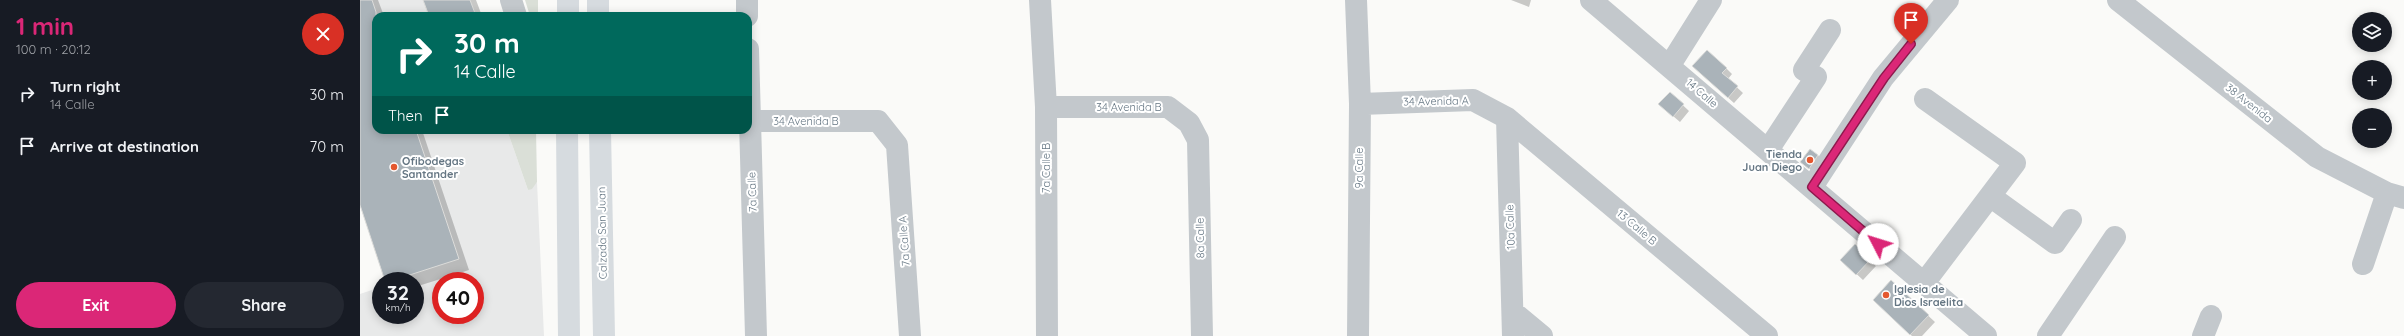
<!DOCTYPE html>
<html lang="en">
<head>
<meta charset="utf-8">
<style>
  body { margin:0; font-family:Quicksand,sans-serif; background:#242831; color:#f1f3f6; height:100vh; display:flex; flex-direction:column; font-size:15px; white-space:nowrap }
  * { box-sizing:border-box; margin:0 }
  p { font-size:13px; color:#9ea1a6 }
  .icon { flex:none; width:22px; height:22px; fill:none; stroke:currentColor; stroke-width:2; stroke-linecap:round; stroke-linejoin:round }
  .map { position:relative; flex:1; overflow:hidden }
  .side { display:flex; flex-direction:column; background:#171b24; width:360px }
  .side>* { flex:none }
  .guide { position:absolute; left:12px; top:12px; width:380px; height:122px; border-radius:12px; box-shadow:0 2px 10px #0003; background:#00695c; color:#fff; overflow:hidden }
  .tools { position:absolute; left:1992px; top:12px; display:grid; gap:8px }
  .tools a { display:grid; place-items:center; width:40px; height:40px; border-radius:50%; background:#171b24; box-shadow:0 2px 10px #0003; font-size:20px }
  .speed { position:absolute; left:12px; top:272px; display:flex; gap:8px; font-size:20px; font-weight:700; text-align:center }
  .speed>* { display:grid; place-content:center; width:52px; height:52px; border-radius:50%; background:#171b24; box-shadow:0 2px 10px #0003; line-height:1 }
  .speed small { font-size:10px; font-weight:400 }
  .speed .limit { border:6px solid #d22; background:#fff; color:#111 }
  .pin { position:absolute; display:grid; place-items:center; width:34px; height:34px; color:#fff; margin:-41px -17px; border-radius:50% 50% 50% 0; rotate:-45deg; box-shadow:0 0 4px #0007 }
  .pin .icon { rotate:45deg }
  .me { position:absolute; width:44px; margin:-22px; rotate:310deg; stroke-linejoin:round; filter:drop-shadow(0 0 3px #0008) }
  .turn { display:flex; align-items:center; gap:14px; height:84px; padding:0 16px; font-size:18px }
  .turn .icon { width:52px; height:52px; stroke-width:2.5 }
  .turn b { display:block; font-size:28px; line-height:34px }
  .then { display:flex; align-items:center; height:38px; padding:0 16px; background:#0003; gap:8px; font-size:15px }
  .round { display:grid; place-items:center; flex:none; width:42px; height:42px; border-radius:21px; background:#242831 }
  .summary { display:flex; align-items:center; justify-content:space-between; height:68px; padding:0 16px }
  h1 { font-size:24px; font-weight:700; line-height:30px; color:#db2777 }
  .cta { display:flex; gap:8px; margin-top:auto; padding:8px 16px }
  .cta a { flex:1; height:46px; border-radius:24px; background:#db2777; color:#fff; font-size:16px; font-weight:700; line-height:46px; text-align:center }
  .cta a+a { background:#242831; color:#f1f3f6 }
  ul { padding:0; list-style:none }
  li { display:flex; align-items:center; gap:12px; height:52px; padding:0 16px }
  li div { flex:1 }
  li b { display:block; font-size:15px }
  li em { font-style:normal }
  main { display:flex; flex:1; min-height:0 }
  .map>svg:first-child { display:block }
  .built { fill:#e8e9e9; fill-rule:evenodd }
  .green { fill:#dadfd7 }
  .shadow { fill:#0003 }
  .building { fill:#aab3b9; stroke:#dcdcda }
  .lines { fill:none; stroke-linecap:round; stroke-linejoin:round }
  .minor { stroke:#c3c8cc; stroke-width:22 }
  .major { stroke:#d6dbdf; stroke-width:22 }
  .route-casing { stroke:#8e194d; stroke-width:10 }
  .route { stroke:#db2777; stroke-width:7 }
  .poi-dot { fill:#e4572e; stroke:#fff; stroke-width:1.5 }
  .labels { text-anchor:middle; stroke-width:4; stroke-linejoin:round; paint-order:stroke }
  .street-label { font-size:11px; fill:#657683; stroke:#fff }
  .poi-label { font-size:11px; font-weight:bold; fill:#657683; stroke:#fff; text-anchor:start }
</style>
</head>
<body>
<main>
<section class="side">
<div class="summary"><div><h1>1 min</h1><p>100 m · 20:12</p></div><a class="round" style="background:#d93025;color:#fff"><svg class="icon" aria-label="close" viewBox="0 0 24 24"><path d="M6 6l12 12M18 6L6 18"/></svg></a></div>
<ul>
<li><svg class="icon" aria-label="right" viewBox="0 0 24 24"><path d="M7 20v-9h11M14 6l5 5-5 5"/></svg><div><b>Turn right</b><p>14 Calle</p></div><em>30 m</em></li>
<li><svg class="icon" aria-label="arrive" viewBox="0 0 24 24"><path d="M6 21V4h12l-3 4 3 4H6"/></svg><div><b>Arrive at destination</b></div><em>70 m</em></li>
</ul>
<div class="cta"><a>Exit</a><a>Share</a></div>
</section>
<div class="map">
<svg width="2044" height="336" viewBox="0 0 2044 336">
  <rect width="100%" height="100%" fill="#fafaf8"/>
  <!-- built -->
  <path class="built" d="M0 0H110L116 16H16V130H147L168 190 177 182 184 336H0V294L21 287V315H55V281H30ZM81 281H115V315H81Z"/>
  <!-- green -->
  <path class="green" d="M165 0H178V16H170Z
    M147 130H176L177 182 172 189 168 190Z"/>
  <!-- shadow -->
  <path class="shadow" d="M0 0H18L24 16H16V130H62L109 270 55 287V281H26L0 202Z
    M64 0H116L122 16H70Z
    M1151 0H1171L1169 7Z
    M1366 68 1372 74 1368 79 1383 93 1374 103 1339 72Z
    M1310 93 1329 111 1320 122 1306 110Z
    M1458 155 1460 158 1452 171 1445 165Z
    M1495 246 1516 266 1503 280 1488 266Z
    M1531 281 1575 322 1562 336H1552L1520 306Z"/>
  <!-- building -->
  <path class="building" d="M0 0H12L16 12V130H56L99 259 31 281H25L0 205Z
    M63 0H110L116 16H69Z
    M1347 50 1367 68 1362 73 1378 86 1368 98 1332 66Z
    M1310 92 1324 104 1313 117 1298 104Z
    M1450 149 1458 155 1449 169 1440 162Z
    M1495 244 1511 259 1496 275 1480 260Z
    M1531 280 1569 315 1550 335 1513 300Z"/>
  <g class="lines">
    <!-- minor -->
    <path class="minor" d="M151 0 156 16
      M387 0V16
      M680 0 686 107 687 336
      M996 0 1000 104 998 336
      M1231 0 1626 336
      M1758 0 1957 157 2027 193 2044 198
      M388 49 396 336
      M1310 65 1351 0
      M1000 104 1113 100 1147 118 1407 336
      M686 107H808L829 123 838 140 842 336
      M1147 118 1153 336
      M390 121H518L537 145 550 336
      M1408 150 1456 77 1444 70 1470 30
      M1452 187 1523 78 1588 0
      M1630 196 1695 243 1711 220
      M2003 264 2027 193
      M1564 283 1655 163 1565 99
      M1153 312 1182 336
      M1688 336 1755 237
      M1843 336 1851 316"/>
    <!-- major -->
    <path class="major" d="M238 0V16
      M208 16V0
      M207 130 209 336
      M240 130 244 336"/>
  </g>
  <g class="lines">
    <!-- route casing -->
    <g class="route-casing">
      <path id="route" d="M1518 244 1452 187 1524 78 1551 44"/>
    </g>
    <!-- route -->
    <use href="#route" class="route"/>
  </g>
  <!-- markers -->
  <g class="poi-dot">
    <circle cx="1450" cy="160" r="4"/>
    <circle cx="34" cy="167" r="4"/>
    <circle cx="1526" cy="295" r="4"/>
  </g>
  <g class="labels">
    <!-- street labels -->
    <g class="street-label">
      <text transform="translate(1342 93) rotate(41)" y="4">14 Calle</text>
      <text transform="translate(1076 101) rotate(-1)" y="4">34 Avenida A</text>
      <text transform="translate(1889 103) rotate(38)" y="4">38 Avenida</text>
      <text x="769" y="111">34 Avenida B</text>
      <text x="446" y="125">34 Avenida B</text>
      <text transform="translate(686 168) rotate(-90)" y="4">7a Calle B</text>
      <text transform="translate(999 168) rotate(-90)" y="4">9a Calle</text>
      <text transform="translate(392 192) rotate(-92)" y="4">7a Calle</text>
      <text transform="translate(1150 227) rotate(-92)" y="4">10a Calle</text>
      <text transform="translate(1277 227) rotate(40)" y="4">13 Calle B</text>
      <text transform="translate(242 233) rotate(-91)" y="4">Calzada San Juan</text>
      <text transform="translate(840 238) rotate(-91)" y="4">8a Calle</text>
      <text transform="translate(544 241) rotate(-94)" y="4">7a Calle A</text>
    </g>
    <!-- poi labels -->
    <g class="poi-label">
      <text x="1442" y="158" text-anchor="end">Tienda<tspan x="1442" dy="13">Juan Diego</tspan></text>
      <text x="42" y="165">Ofibodegas<tspan x="42" dy="13">Santander</tspan></text>
      <text x="1534" y="293">Iglesia de<tspan x="1534" dy="13">Dios Israelita</tspan></text>
    </g>
  </g>
</svg>
<div class="tools">
<a><svg class="icon" aria-label="layers" viewBox="0 0 24 24"><path d="M12 4l9 5-9 5-9-5zM3 14l9 5 9-5"/></svg></a>
<a>+</a>
<a>−</a>
</div>
<div class="speed"><div>32<small>km/h</small></div><div class="limit">40</div></div>
<div class="pin" style="left:1551px;top:44px;background:#d93025"><svg class="icon" aria-label="arrive" viewBox="0 0 24 24"><path d="M6 21V4h12l-3 4 3 4H6"/></svg></div>
<svg class="me" style="left:1518px;top:244px" viewBox="-20 -20 40 40"><circle r="19" fill="#fff"/><path d="M0-13L10 11 0 6-10 11z" fill="#db2777"/></svg>
<div class="guide">
<div class="turn"><svg class="icon" aria-label="right" viewBox="0 0 24 24"><path d="M7 20v-9h11M14 6l5 5-5 5"/></svg><div><b>30 m</b>14 Calle</div></div>
<div class="then">Then<svg class="icon" aria-label="arrive" viewBox="0 0 24 24"><path d="M6 21V4h12l-3 4 3 4H6"/></svg></div>
</div>
</div>
</main>
</body>
</html>
